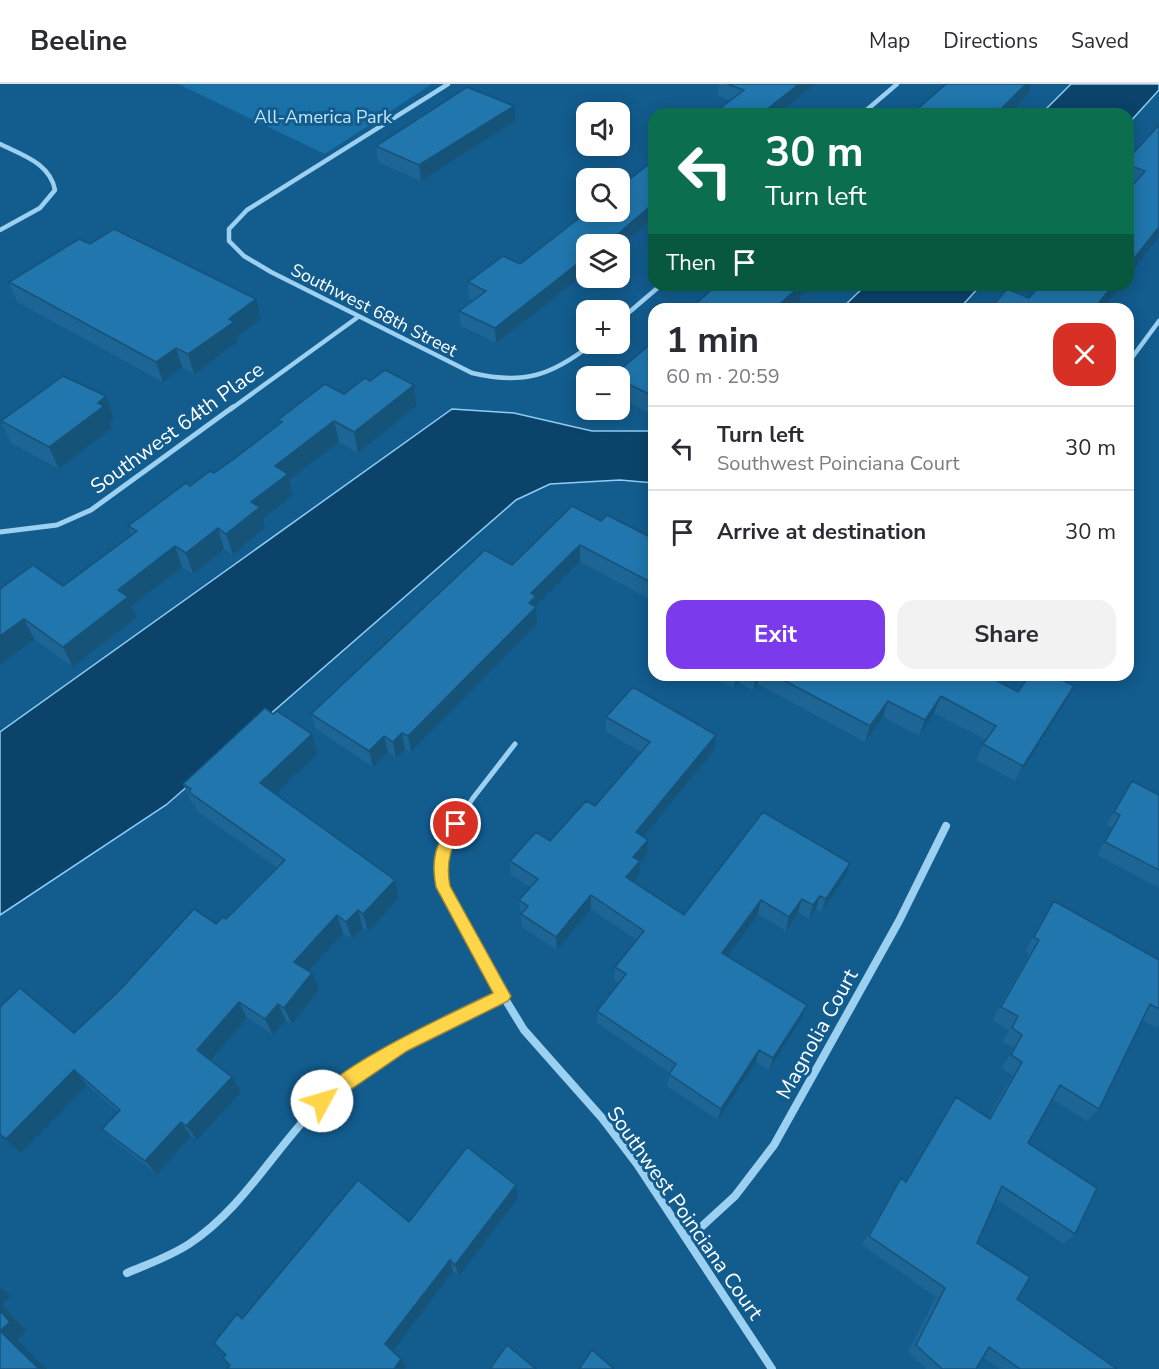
<!DOCTYPE html>
<html lang="en">
<head>
<meta charset="utf-8">
<style>
  body { margin:0; font-family:"Nunito Sans",sans-serif; background:#f2f2f3; color:#2b2b33; height:100vh; display:flex; flex-direction:column; font-size:22px; white-space:nowrap }
  * { box-sizing:border-box; margin:0 }
  p { font-size:20px; color:#7c7c81 }
  .icon { flex:none; width:33px; height:33px; fill:none; stroke:currentColor; stroke-width:2; stroke-linecap:round; stroke-linejoin:round }
  .map { position:relative; flex:1; overflow:hidden }
  .drawer { position:absolute; left:648px; top:219px; width:486px; height:378px; display:flex; flex-direction:column; background:#fff; border-radius:18px; box-shadow:0 3px 15px #0003 }
  .drawer>* { flex:none }
  .hud { position:absolute; left:648px; top:24px; width:486px; height:183px; border-radius:18px; box-shadow:0 3px 15px #0003; background:#0b6e4f; color:#fff; overflow:hidden }
  .controls { position:absolute; left:576px; top:18px; display:grid; gap:12px }
  .controls a { display:grid; place-items:center; width:54px; height:54px; border-radius:12px; background:#fff; box-shadow:0 3px 15px #0003; font-size:30px }
  .pin { position:absolute; display:grid; place-items:center; width:51px; height:51px; color:#fff; margin:-26px; border:3px solid #fff; border-radius:50%; box-shadow:0 2px 6px #0007 }
  .me { position:absolute; width:66px; margin:-33px; rotate:51deg; stroke-linejoin:round; filter:drop-shadow(0 0 4px #0008) }
  .turn { display:flex; align-items:center; gap:21px; height:126px; padding:0 18px; font-size:27px }
  .turn .icon { width:78px; height:78px; stroke-width:2.5 }
  .turn b { display:block; font-size:42px; line-height:51px }
  .then { display:flex; align-items:center; height:57px; padding:0 18px; background:#0003; gap:12px; font-size:22px }
  .round { display:grid; place-items:center; flex:none; width:63px; height:63px; border-radius:18px; background:#f2f2f3 }
  .summary { display:flex; align-items:center; justify-content:space-between; height:102px; padding:0 18px }
  h1 { font-size:36px; font-weight:700; line-height:45px }
  .cta { display:flex; gap:12px; margin-top:auto; padding:12px 18px }
  .cta a { flex:1; height:69px; border-radius:18px; background:#7c3aed; color:#fff; font-size:24px; font-weight:700; line-height:69px; text-align:center }
  .cta a+a { background:#f2f2f3; color:#2b2b33 }
  ul { padding:0; list-style:none }
  li { display:flex; align-items:center; gap:18px; height:84px; padding:0 18px; border-top:2px solid #e1e1e2 }
  li div { flex:1 }
  li b { display:block; font-size:22px }
  li em { font-style:normal }
  header { display:flex; align-items:center; gap:36px; box-sizing:border-box; height:84px; padding:0 30px; background:#fff; border-bottom:2px solid #e1e1e2 }
  header strong { font-size:28px }
  nav { display:flex; gap:33px; margin-inline-start:auto; font-size:21px }
  .map>svg:first-child { display:block }
  .green { fill:#1a71a8 }
  .water { fill:#0b436a; stroke:#8ecef5; stroke-width:1.5 }
  .lines { fill:none; stroke-linecap:round; stroke-linejoin:round }
  .street-far2 { stroke:#9cd0f1; stroke-width:4.5 }
  .street-far1 { stroke:#9cd0f1; stroke-width:5 }
  .street { stroke:#9cd0f1; stroke-width:8 }
  .wall { fill:#1c6595 }
  .shaded-wall { fill:#165379 }
  .building { fill:#2076ad; stroke:#165379; stroke-width:1.5 }
  .route { fill:#ffd54a; stroke:#a68a30; stroke-width:1.5 }
  .labels { text-anchor:middle; stroke-width:6; stroke-linejoin:round; paint-order:stroke }
  .far-park-label { font-size:18px; fill:#c3e6fc; stroke:#125c8e }
  .far-street-label { font-size:18px; fill:#fff; stroke:#125c8e }
  .street-label { font-size:21px; fill:#fff; stroke:#125c8e }
</style>
</head>
<body>
<header>
<strong>Beeline</strong>
<nav><a>Map</a><a>Directions</a><a>Saved</a></nav>
</header>
<div class="map">
<svg width="1159" height="1285" viewBox="0 0 1159 1285">
  <rect width="100%" height="100%" fill="#125c8e"/>
  <!-- green -->
  <path class="green" d="M178 0H432L325 70Z"/>
  <!-- water -->
  <path class="water" d="M1071 0H1159V6L1128 40V30H1041Z
    M866 201H981L959 225H841Z
    M452 325 514 329 592 347H654V399L620 396 550 400 516 416 166 721 0 831V648Z"/>
  <g class="lines">
    <!-- street-far2 -->
    <path class="street-far2" d="M448 0 247 126 229 145V157L244 172 271 188 472 289C523 301 551 292 592 260
      M862 30 897 0
      M0 60C22 71 50 79 55 106L40 124 0 146
      M620 236 661 201
      M1128 279 1159 237
      M231 325 358 233"/>
    <!-- street-far1 -->
    <path class="street-far1" d="M0 448 57 441 91 426 233 323
      M454 744 473 714 515 660
      M946 744 947 741"/>
    <!-- street -->
    <path class="street" d="M455 742 442 766 440 784 443 803 497 902 524 946 602 1034 637 1080 772 1285
      M687 1156 735 1112 774 1061 899 837 946 742
      M127 1189C148 1180 169 1173 189 1160 244 1124 276 1062 322 1017 373 968 440 941 503 912"/>
  </g>
  <!-- wall -->
  <path class="wall" d="M719 0H815L778 30H713L730 17 718 12Z
    M1028 11 1009 30H912Z
    M515 37 421 97 378 78 376 62Z
    M1159 41V153L1128 192V106L1130 104 1128 103V75Z
    M654 76V133L620 163V160H586V189L496 259 461 242 459 227 474 216 469 214 468 198 520 180Z
    M9 198 261 235 238 252 239 257 194 290 182 283 163 298 17 218Z
    M717 201H812L801 211 800 217 791 225H690Z
    M654 257V328L652 330 620 315V292Z
    M344 310 416 322 358 369 339 358 289 396 293 411 263 435 265 444 233 471 224 465 193 490 182 483 132 522 137 533 73 583 34 555 0 505 63 502 132 451 128 442 190 402 214 389 234 375 279 340 278 336Z
    M106 312 114 335 110 338 112 344 59 385 11 359 1 337Z
    M601 437 654 455V517L580 478 536 521 537 540 411 668 405 665 396 674 388 668 373 683 316 645 311 630 512 481Z
    M709 591H986L1018 608 1074 602 1066 618 1015 697 976 676 983 660 986 656 934 629 919 652 883 633 865 658 758 600 753 607 739 599 734 604Z
    M606 633 714 666 643 753 648 756 647 770 640 779 639 791 633 798 684 831 850 779 845 793 821 828 816 825 809 835 798 828 786 847 758 830 727 872 807 921 802 934 769 986 756 978 718 1036 667 1002 670 989 597 939V927L619 899 614 896 615 883 637 856 591 825 557 866 522 843 519 816 530 803 511 791 510 777 550 757 595 722 641 668 606 648Z
    M317 670 275 710 399 814 368 848 363 844 352 855 343 849 308 887 319 906 292 940 286 936 273 951 247 934 211 977 241 1008 197 1056 191 1052 157 1090 115 1058 102 1045 118 1028 87 1001 21 1069 74 949 216 840 226 835 277 784 197 727 195 721 192 719 183 700Z
    M1132 697 1159 711V804L1097 771 1112 744 1106 741Z
    M1054 817 1159 876V941L1156 944 1142 936 1099 1025 1087 1037 1052 1015 1028 1059 1075 1150 1064 1160 996 1115 977 1159 1017 1215 1117 1285H1000L983 1273 976 1285H926L908 1268 936 1213 862 1161 894 1105 901 1094 905 1097 948 1025 956 1013 988 1034 1012 991 1002 984 1013 964 1002 958 1009 946 992 936 1029 870 1025 867Z
    M516 1101 518 1114 459 1192 453 1187 392 1267 401 1275 407 1283 405 1285H227L230 1281 226 1271 242 1235 409 1138Z"/>
  <!-- shaded-wall -->
  <path class="shaded-wall" d="M799 0H815L778 30H761Z
    M1022 0H1031L1028 11 1009 30H999L1001 25Z
    M514 22 515 37 421 97 419 81Z
    M997 24 995 30H990Z
    M654 119V133L620 163V160H603Z
    M1159 143V153L1128 192V182Z
    M586 173V189L496 259 495 244Z
    M799 201H812L801 211 800 217 791 225H774Z
    M1113 201H1121L1102 225H1094Z
    M256 215 261 235 238 252 239 257 194 290 188 270 229 235Z
    M176 264 182 283 163 298 156 278Z
    M414 301 416 322 358 369 354 348Z
    M654 311V328L652 330 653 312Z
    M106 312 114 335 110 338 112 344 59 385 49 363 98 319Z
    M334 337 339 358 289 396 293 411 263 435 265 444 233 471 226 450 251 418 275 382Z
    M218 444 224 465 193 490 186 469Z
    M580 461V478L536 521 537 540 411 668 408 652 529 519 531 509Z
    M175 462 182 483 132 522 137 533 73 583 63 563 118 506Z
    M24 535 34 555 0 581V552Z
    M736 591H740L739 599 734 604Z
    M756 591H759L758 600 753 607Z
    M1074 602 1066 618 1015 697 1023 682Z
    M941 612 934 629 919 652 925 636Z
    M888 617 883 633 865 658 870 642Z
    M402 649 405 665 396 674 393 658Z
    M312 650 317 670 267 718 260 699Z
    M716 651 714 666 635 763 636 748Z
    M384 652 388 668 373 683 369 667Z
    M648 756 647 770 640 779 639 791 625 807 626 793 633 773Z
    M850 779 845 793 821 828 826 815Z
    M395 796 399 814 368 848 363 830Z
    M591 811V825L557 866 556 853Z
    M820 812 816 825 809 835 813 821Z
    M802 815 798 828 786 847 789 833Z
    M761 816 758 830 720 882 722 869Z
    M358 826 363 844 352 855 346 838Z
    M337 831 343 849 301 895 294 878Z
    M312 889 319 906 292 940 284 924Z
    M239 918 247 934 207 981 197 966Z
    M278 920 286 936 273 951 265 935Z
    M807 921 802 934 769 986 773 974Z
    M759 966 756 978 718 1036 721 1025Z
    M74 986 87 1001 21 1069 6 1055Z
    M232 993 241 1008 197 1056 186 1042Z
    M181 1038 191 1052 157 1090 145 1077Z
    M516 1101 518 1114 459 1192 455 1181Z
    M450 1176 453 1187 391 1269 385 1260Z
    M0 1203 10 1212 2 1221 26 1247 17 1256 47 1285H39L0 1247Z
    M401 1275 407 1283 405 1285H394Z"/>
  <!-- building -->
  <path class="building" d="M727 0H799L761 30H713L744 6Z
    M946 0H1026L1001 25 997 24 990 30H912Z
    M467 3 514 22 419 81 376 62Z
    M1159 41V143L1128 182V106L1145 87 1128 81V75Z
    M654 76V119L619 149 603 160H586V173L495 244 459 227 486 207 468 198 503 172 520 180 587 128H620V103Z
    M114 145 256 215 229 235 234 238 188 270 176 264 156 278 9 198 79 155 90 160Z
    M717 201H801L774 225H765L756 221 751 225H690Z
    M1040 201H1113L1094 225H990L1007 205 1029 214Z
    M654 257V311L653 312 620 296V292H613Z
    M385 286 414 301 354 348 334 337 275 382 288 390 251 418 260 423 226 450 218 444 186 469 175 462 118 506 128 513 63 563 24 535 0 552V505L33 481 63 502 137 447 128 442 186 399 190 402 210 387 214 389 234 375 282 338 278 336 325 300 344 310 365 294 370 297Z
    M63 292 106 312 98 319 104 322 49 363 1 337Z
    M572 422 601 437 607 431 654 455V500L580 461 531 509 536 512 529 519 536 523 408 652 402 649 393 658 384 652 369 667 311 630 485 466 512 481Z
    M774 591H986L1018 608 1030 591H1052L1074 602 1023 682 983 660 996 642 941 612 925 636 888 617 870 642Z
    M633 603 716 651 636 748 648 756 633 773 640 777 626 793 684 831 763 728 850 779 826 815 820 812 813 821 802 815 789 833 761 816 722 869 807 921 773 974 759 966 721 1025 669 990 676 980 597 927 626 890 615 883 644 847 591 811 556 853 521 830 528 822 519 816 538 795 510 777 536 748 550 757 586 717 595 722 650 658 606 633Z
    M265 624 273 630 277 627 312 650 260 699 395 796 363 830 358 826 346 838 337 831 294 878 312 889 284 924 278 920 265 935 239 918 197 966 232 993 186 1042 181 1038 145 1077 102 1045 120 1026 74 986 6 1055 0 1050V923L20 904 74 949 118 908 194 825 216 840 223 833 226 835 285 776 189 708 191 705 183 700Z
    M1132 697 1159 711V786L1105 758 1120 731 1114 728Z
    M1054 817 1159 876V925L1150 920 1099 1025 1060 1001 1028 1059 1097 1104 1075 1150 1002 1102 977 1159 1030 1193 1017 1215 1117 1285H1020L989 1263 976 1285H942L916 1261 945 1204 869 1152 901 1094 906 1098 956 1013 990 1035 1022 978 1011 971 1022 951 1012 944 1018 932 1001 923 1039 856 1034 853Z
    M467 1063 516 1101 455 1181 450 1176 385 1260 401 1275 394 1285H227L230 1281 223 1274 226 1271 214 1259 237 1230 242 1235 358 1096 409 1138Z
    M0 1227 10 1238 0 1247 39 1285H0Z
    M507 1261 536 1285H490Z
    M592 1266 614 1285H579Z"/>
  <!-- route -->
  <path class="route" d="M456 733 463 740C452 762 445 776 450 802L508 907 511 912 508 917 407 967 322 1025 317 1022 314 1017C328 985 458 926 493 909L436 803C430 773 437 761 451 735Z"/>
  <g class="labels">
    <!-- far-park labels -->
    <g class="far-park-label">
      <text x="323" y="39">All-America Park</text>
    </g>
    <!-- far-street labels -->
    <g class="far-street-label">
      <text transform="translate(374 226) rotate(27)" y="6">Southwest 68th Street</text>
    </g>
    <!-- street labels -->
    <g class="street-label">
      <text transform="translate(177 344) rotate(-36)" y="7">Southwest 64th Place</text>
      <text transform="translate(817 950) rotate(-61)" y="7">Magnolia Court</text>
      <text transform="translate(685 1129) rotate(55)" y="7">Southwest Poinciana Court</text>
    </g>
  </g>
</svg>
<div class="controls">
<a><svg class="icon" aria-label="sound" viewBox="0 0 24 24"><path d="M4 9h4l5-4v14l-5-4H4zM17 9q2 3 0 6"/></svg></a>
<a><svg class="icon" aria-label="search" viewBox="0 0 24 24"><circle cx="10" cy="10" r="6"/><path d="M15 15l6 6"/></svg></a>
<a><svg class="icon" aria-label="layers" viewBox="0 0 24 24"><path d="M12 4l9 5-9 5-9-5zM3 14l9 5 9-5"/></svg></a>
<a>+</a>
<a>−</a>
</div>
<div class="pin" style="left:456px;top:740px;background:#d93025"><svg class="icon" aria-label="arrive" viewBox="0 0 24 24"><path d="M6 21V4h12l-3 4 3 4H6"/></svg></div>
<svg class="me" style="left:322px;top:1017px" viewBox="-20 -20 40 40"><circle r="19" fill="#fff"/><path d="M0-13L10 11 0 6-10 11z" fill="#ffd54a"/></svg>
<div class="hud">
<div class="turn"><svg class="icon" aria-label="left" viewBox="0 0 24 24"><path d="M17 20v-9H6M10 6l-5 5 5 5"/></svg><div><b>30 m</b>Turn left</div></div>
<div class="then">Then<svg class="icon" aria-label="arrive" viewBox="0 0 24 24"><path d="M6 21V4h12l-3 4 3 4H6"/></svg></div>
</div>
<section class="drawer">
<div class="summary"><div><h1>1 min</h1><p>60 m · 20:59</p></div><a class="round" style="background:#d93025;color:#fff"><svg class="icon" aria-label="close" viewBox="0 0 24 24"><path d="M6 6l12 12M18 6L6 18"/></svg></a></div>
<ul>
<li><svg class="icon" aria-label="left" viewBox="0 0 24 24"><path d="M17 20v-9H6M10 6l-5 5 5 5"/></svg><div><b>Turn left</b><p>Southwest Poinciana Court</p></div><em>30 m</em></li>
<li><svg class="icon" aria-label="arrive" viewBox="0 0 24 24"><path d="M6 21V4h12l-3 4 3 4H6"/></svg><div><b>Arrive at destination</b></div><em>30 m</em></li>
</ul>
<div class="cta"><a>Exit</a><a>Share</a></div>
</section>
</div>
</body>
</html>
